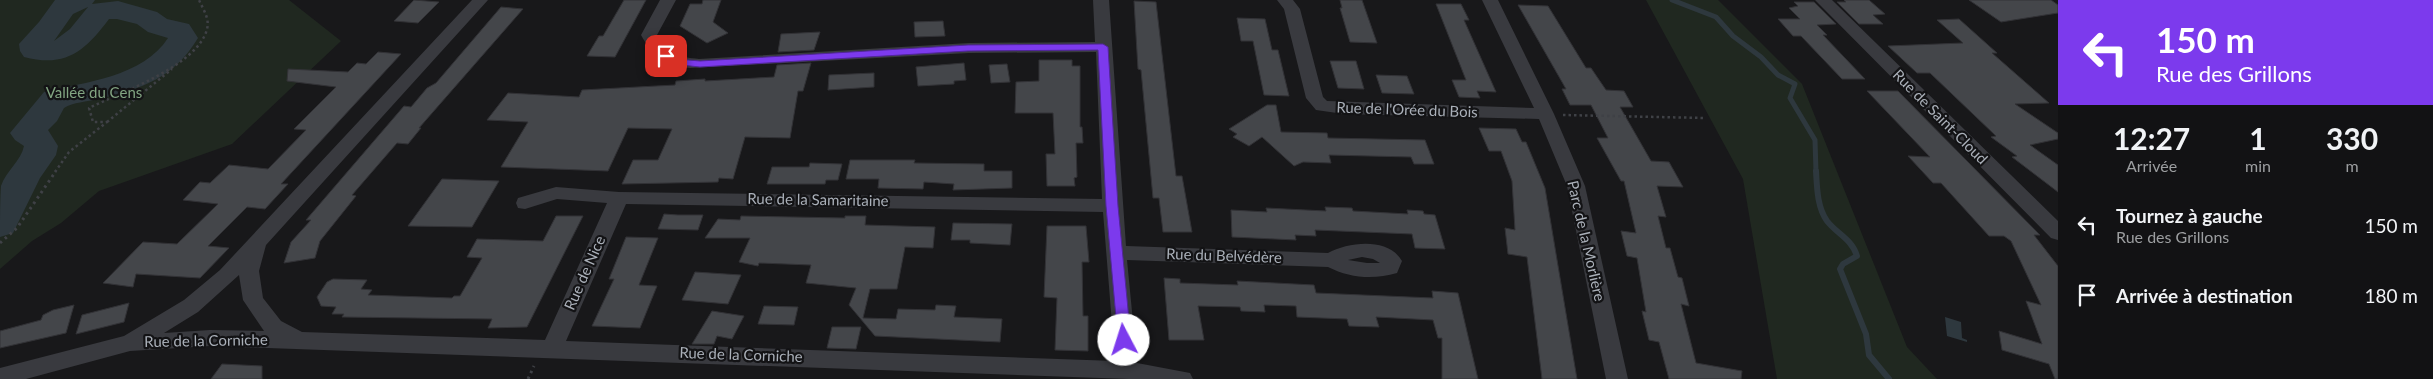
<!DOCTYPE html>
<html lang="fr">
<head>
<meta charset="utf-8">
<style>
  body { margin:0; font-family:Lato,sans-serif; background:#1f2022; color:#f1f3f6; height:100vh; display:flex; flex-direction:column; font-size:19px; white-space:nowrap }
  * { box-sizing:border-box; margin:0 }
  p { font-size:16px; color:#9c9ea0 }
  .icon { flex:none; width:28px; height:28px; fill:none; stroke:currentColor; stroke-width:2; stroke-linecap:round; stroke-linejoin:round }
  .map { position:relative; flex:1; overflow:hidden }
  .panel { display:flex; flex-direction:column; background:#121214; width:375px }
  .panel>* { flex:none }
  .guide { background:#7c3aed; color:#fff; overflow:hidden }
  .pin { position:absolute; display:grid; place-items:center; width:42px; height:42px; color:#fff; margin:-21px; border-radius:10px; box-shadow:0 2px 8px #0006 }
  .me { position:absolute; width:55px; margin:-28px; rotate:355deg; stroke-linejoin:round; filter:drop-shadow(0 0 4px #0008) }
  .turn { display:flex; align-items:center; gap:18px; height:105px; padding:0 15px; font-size:22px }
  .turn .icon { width:65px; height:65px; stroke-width:2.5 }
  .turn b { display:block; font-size:35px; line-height:42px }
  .eta { display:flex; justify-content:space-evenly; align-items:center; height:85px; text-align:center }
  .eta b { font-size:30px; font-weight:700; line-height:35px }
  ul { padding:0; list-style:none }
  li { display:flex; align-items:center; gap:15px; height:70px; padding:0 15px }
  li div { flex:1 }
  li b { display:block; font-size:19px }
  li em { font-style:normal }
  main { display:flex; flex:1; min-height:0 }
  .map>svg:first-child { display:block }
  .green { fill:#202820 }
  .water { fill:#2e383e }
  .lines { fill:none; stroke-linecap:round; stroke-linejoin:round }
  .stream-far1 { stroke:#2e383e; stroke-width:5 }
  .stream { stroke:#2e383e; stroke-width:6 }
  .river { fill:#2e383e; fill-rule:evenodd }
  .building { fill:#44464a; stroke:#323236 }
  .path-far1 { stroke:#3f4146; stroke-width:2.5; stroke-dasharray:2.5 3; stroke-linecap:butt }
  .path { stroke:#3f4146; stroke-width:3; stroke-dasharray:2.5 4; stroke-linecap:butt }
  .street { fill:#393a3f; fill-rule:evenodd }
  .route { fill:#7c3aed; stroke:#51269a }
  .labels { text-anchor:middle; stroke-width:4.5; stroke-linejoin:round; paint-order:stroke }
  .park-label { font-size:15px; fill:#82a482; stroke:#131315 }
  .street-label { font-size:15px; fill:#aab0b9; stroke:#131315 }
</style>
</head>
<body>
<main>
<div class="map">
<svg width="2058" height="379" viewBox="0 0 2058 379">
  <rect width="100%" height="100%" fill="#18181a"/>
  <!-- green -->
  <path class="green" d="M0 0H289L341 41 232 144 99 191 61 223 32 241 0 269Z
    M1646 0H1718L1802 84 1907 347 1937 379H1777L1743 179Z"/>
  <!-- water -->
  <path class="water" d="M1945 317 1961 322 1962 338 1967 340V342L1947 336Z"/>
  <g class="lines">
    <!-- stream-far1 -->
    <path class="stream-far1" d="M1672 0 1716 17 1733 36 1761 57 1778 75 1795 84 1790 98 1815 140 1816 172"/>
    <!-- stream -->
    <path class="stream" d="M1816 171C1817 187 1817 207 1827 221 1837 234 1852 239 1857 256L1843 264 1840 269 1866 334 1869 355 1889 379"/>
    <!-- river -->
    <path class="river" d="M55 0H95L92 4 118 1 157 12 167 19 189 24 198 38C173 79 143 88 98 99 87 102 73 102 64 108L57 121 48 130 58 146 56 155 40 178 13 233 0 237C0 222 0 200 1 186 6 171 21 161 24 146L15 140 10 133 44 92C85 82 143 77 168 38L148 32 137 24 117 19H109C85 51 66 68 24 57L20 51 19 44 39 22ZM88 7 70 29 54 41 73 14Z"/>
  </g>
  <!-- building -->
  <path class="building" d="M414 0 439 2 418 23 394 21Z
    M624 0H646L615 57 587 56 599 36H603Z
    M703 0H721L713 22 728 33 707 43 680 26 690 4H702Z
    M1340 0H1362L1377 43 1350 42 1340 8H1342Z
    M1844 0H1869L1885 14 1873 15 1883 24H1859L1837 2H1846Z
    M1969 0H2051L2058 5V13L2001 22Z
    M1134 1 1156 2 1176 176H1182L1192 232H1163L1159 198H1153L1141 70 1138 69Z
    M1794 2H1814L1836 24 1817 25 1827 35H1823L1865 79H1842L1801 36H1793L1778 19H1800L1789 8 1798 6Z
    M1436 4H1461L1469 20H1464L1496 92 1477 91 1480 98 1459 97 1452 80H1466Z
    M1518 5 1548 6 1586 68H1591L1606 90 1624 91 1633 107H1620L1651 161 1669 162 1683 187 1657 186 1666 217 1658 216 1666 248H1670L1678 277 1682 278 1689 306 1681 304 1696 363 1742 371 1741 379H1669L1659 342 1649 340 1642 311 1646 312 1637 258 1627 256 1621 231 1636 233 1624 181H1621L1597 138H1608L1591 105H1570L1562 89H1566Z
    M501 7 523 9 419 128H421L408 144 397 143 352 195 356 196 320 241 315 258 284 263 291 242 311 220H306L404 106 411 107 427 88 436 83Z
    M1237 18 1265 19 1272 50H1278L1289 96 1264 95 1253 41H1241Z
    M1959 19 1997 53H1992L2049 103 2015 104 2058 133V139L2030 145 2058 165V192L2012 157 2017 156 1991 137 1996 136 1930 73H1917L1888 46 1963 43 1937 20Z
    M943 21 945 36 915 37 914 22Z
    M820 32 814 50 778 52 781 34Z
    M378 52 401 54 281 184H288L265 209 247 207 208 246 229 248 200 278 136 274 133 287 103 283 143 242 177 244 218 204 183 200 200 182 210 183 229 165 268 169 306 130 294 129 336 87 287 81 288 69 348 72 357 63 366 64Z
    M1039 60H1072V66H1080V127H1082L1083 143H1076L1077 177 1074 178 1075 186H1047L1046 154H1055L1053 113H1015L1016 82 1039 81Z
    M1330 61H1356L1364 89 1338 88Z
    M811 63 803 91H798L790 138 745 137 733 179 719 178 718 182 622 184 633 160H658L672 129 628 128 608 171 501 167 528 122 487 120 508 93 579 97 582 90 675 85 676 81 705 79V81L774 77 777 65Z
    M964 63 966 80 954 81V84L918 86 916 67Z
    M1007 64 1010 82 991 83 989 65Z
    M874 73V87L828 90 829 75Z
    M1376 75 1407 76 1414 94 1382 93Z
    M1867 91H1898L2040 235H2034L2058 266V379H2055L2049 364 2002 350 1999 331 2042 344 2026 301 2041 305 2011 241 2004 236H1989L1941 183H1933L1908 156 1930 157Z
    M1267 105H1276L1281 132 1327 133 1328 138 1425 140 1434 164H1414L1411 157 1329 155 1331 163 1303 162 1294 166 1262 137 1249 146 1233 137 1237 134 1229 129Z
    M1479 128 1516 129 1522 142H1526L1545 188 1577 379H1542L1527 257 1508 254 1505 228 1515 230 1512 181 1501 151H1489Z
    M850 160H915L914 163 984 164V171H1012V188L953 190 954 184 924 182 923 189 878 188 879 179H846Z
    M810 163 842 164 838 180H826L825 184H767L772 167H809Z
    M442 179 499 181 472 227 408 226Z
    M1325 207 1352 208 1353 211 1408 214 1407 210 1423 211 1424 214 1435 215 1445 249 1415 248 1412 234 1315 230 1316 236 1295 235 1296 240 1232 237 1231 210 1267 212 1266 208 1326 211Z
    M664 214 678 215H703L698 230 658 229Z
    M556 216H583L527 327 488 328 492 319 342 317 344 314H332L336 307 321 306 317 297 327 282 333 279 367 280 361 289 372 290 368 295 452 298 454 296H460L482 258 467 257 477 239 543 241Z
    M741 216 845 218V216H866L865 225 935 227 933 248 905 247 897 289H870L863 318 896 319 898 309 935 310 936 305 956 306 954 317 1002 319 1000 342 875 336 849 305 856 288 806 283 811 265 759 263 758 266 739 262 750 238H705L718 219 740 220Z
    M953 223 1012 224 1010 245 970 243V240H951Z
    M1047 226H1086L1089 262H1082L1083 316H1088V351L1055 350 1057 298 1044 297Z
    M626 237 658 238 639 285 657 286 640 328 592 326 614 279H609Z
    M695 272 741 275 728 304 682 300Z
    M1164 278 1180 279V283L1238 285 1237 281 1314 285 1316 293 1433 298 1432 291 1458 293 1478 379H1442V338H1438L1433 320 1376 317 1379 327 1349 326 1347 319 1297 317 1296 306 1264 305 1265 312 1241 311 1240 307 1198 306 1204 340H1169Z
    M129 303 124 322 76 334 82 315Z
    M74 305 66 333 0 348V331L41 320 43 315 53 310Z
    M764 306 798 307 794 325 758 324Z
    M712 311 744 316 732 339 717 336 714 344H692Z
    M832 327H861L856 349 827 348Z
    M222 364 262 366V379H211Z"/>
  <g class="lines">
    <!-- path-far1 -->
    <path class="path-far1" d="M1563 115 1705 118
      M107 122 172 69
      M55 172 69 152 107 122H93L89 108C121 92 198 66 207 29 210 19 203 9 199 0"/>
    <!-- path -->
    <path class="path" d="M0 243 17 228 56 171
      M528 379 534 366"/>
    <!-- street -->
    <path class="street" d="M472 0H488L266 245 259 271 263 298 281 321 302 332 545 340 607 203 557 199 525 209 518 208 516 203 518 198 556 187 619 192 1102 199 1096 52 969 53 690 68C665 65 653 57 641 35L660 0H676L657 35C667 54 679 57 699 59L969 43 1095 42 1093 0H1109L1126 246 1328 253C1349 242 1388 237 1402 261L1397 273C1373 280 1350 278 1328 267L1127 260 1137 363 1190 373 1193 379H1129L210 346 130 351 26 379H0V368L124 336 184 300 220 270ZM626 204 1103 212 1115 361 566 341ZM1362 257 1373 259 1380 263H1367L1348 260ZM239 275 243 300 264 331 210 330 164 333 198 312Z
      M1277 0H1293L1300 9 1323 97 1327 101 1534 108 1482 0H1498L1554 114 1585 186 1628 379H1606L1567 186 1539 119 1344 114 1316 110 1306 98 1284 9Z
      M1815 0H1832L2058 221V240L2051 238Z"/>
  </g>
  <!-- route -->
  <path class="route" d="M968 45 1103 44 1108 47 1118 206 1131 340 1129 344H1120L1118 340 1106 206 1098 50 968 51 700 67 671 64 661 56 666 53 677 59 700 61Z"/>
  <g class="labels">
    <!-- park labels -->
    <g class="park-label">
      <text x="94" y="98">Vallée du Cens</text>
    </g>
    <!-- street labels -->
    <g class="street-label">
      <text transform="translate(1407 110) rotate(2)" y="5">Rue de l'Orée du Bois</text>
      <text transform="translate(1940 117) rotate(45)" y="5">Rue de Saint-Cloud</text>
      <text transform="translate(818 200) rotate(1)" y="5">Rue de la Samaritaine</text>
      <text transform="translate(1586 241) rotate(77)" y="5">Parc de la Morlière</text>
      <text transform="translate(1224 256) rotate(2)" y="5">Rue du Belvédère</text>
      <text transform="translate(585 273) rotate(-66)" y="5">Rue de Nice</text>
      <text transform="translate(206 341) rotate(-1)" y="5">Rue de la Corniche</text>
      <text transform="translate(741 355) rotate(2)" y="5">Rue de la Corniche</text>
    </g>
  </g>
</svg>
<div class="pin" style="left:666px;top:56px;background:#d93025"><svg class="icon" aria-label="arrive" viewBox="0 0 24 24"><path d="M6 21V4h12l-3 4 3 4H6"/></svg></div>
<svg class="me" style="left:1124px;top:340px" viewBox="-20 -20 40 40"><circle r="19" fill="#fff"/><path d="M0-13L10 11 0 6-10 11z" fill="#7c3aed"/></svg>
</div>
<section class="panel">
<div class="guide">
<div class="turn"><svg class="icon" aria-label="left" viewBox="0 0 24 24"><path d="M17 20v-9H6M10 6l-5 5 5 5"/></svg><div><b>150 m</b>Rue des Grillons</div></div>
</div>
<div class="eta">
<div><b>12:27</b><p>Arrivée</p></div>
<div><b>1</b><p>min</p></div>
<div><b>330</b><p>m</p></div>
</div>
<ul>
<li><svg class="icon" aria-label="left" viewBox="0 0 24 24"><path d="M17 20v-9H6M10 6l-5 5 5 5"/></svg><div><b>Tournez à gauche</b><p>Rue des Grillons</p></div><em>150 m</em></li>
<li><svg class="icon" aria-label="arrive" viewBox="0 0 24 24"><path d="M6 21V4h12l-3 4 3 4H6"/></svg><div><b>Arrivée à destination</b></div><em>180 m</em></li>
</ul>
</section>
</main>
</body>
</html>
